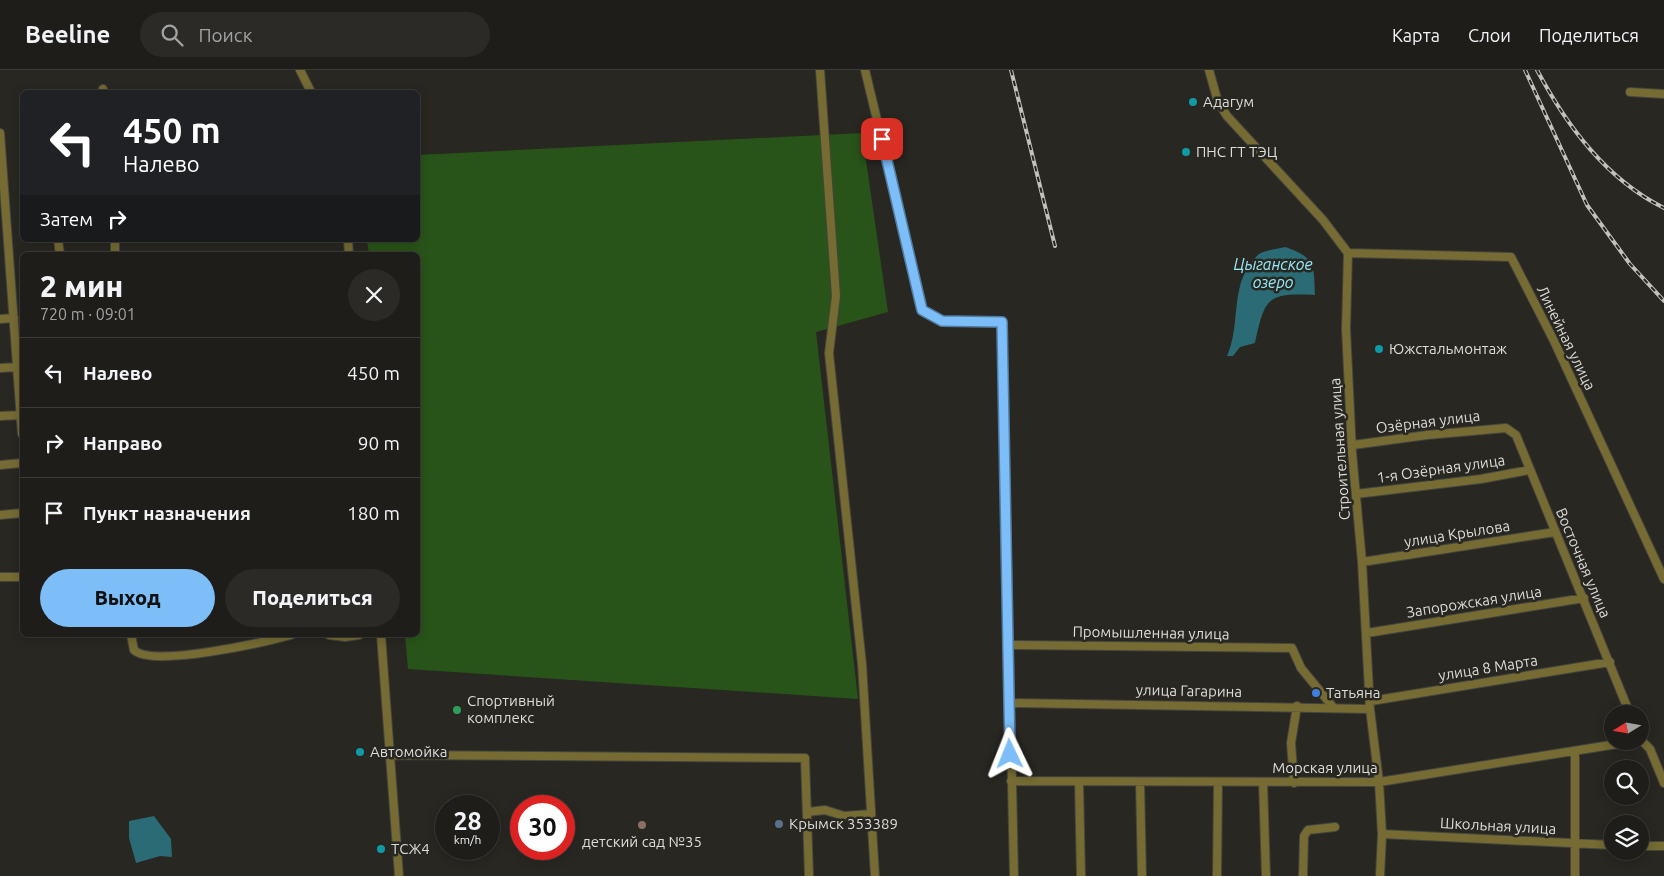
<!DOCTYPE html>
<html lang="ru">
<head>
<meta charset="utf-8">
<style>
  body { margin:0; font-family:Ubuntu,sans-serif; background:#2b2a27; color:#f1f3f6; height:100vh; display:flex; flex-direction:column; font-size:19px; white-space:nowrap }
  * { box-sizing:border-box; margin:0 }
  p { font-size:16px; color:#a1a2a2 }
  .icon { flex:none; width:28px; height:28px; fill:none; stroke:currentColor; stroke-width:2; stroke-linecap:round; stroke-linejoin:round }
  .map { position:relative; flex:1; overflow:hidden }
  .panel { position:absolute; left:20px; top:182px; width:400px; height:385px; display:flex; flex-direction:column; background:#1e1d1a; border-radius:8px; box-shadow:0 2px 12px #0003,0 0 0 1px #3c3b39 }
  .panel>* { flex:none }
  .guide { position:absolute; left:20px; top:20px; width:400px; height:152px; border-radius:8px; box-shadow:0 2px 12px #0003,0 0 0 1px #3c3b39; background:#202124; color:#fff; overflow:hidden }
  .needle { width:32px; rotate:259deg }
  .fabs { position:absolute; left:1604px; top:635px; display:grid; gap:10px }
  .fabs a { display:grid; place-items:center; width:45px; height:45px; border-radius:50%; background:#1e1d1a; box-shadow:0 2px 12px #0003,0 0 0 1px #3c3b39; font-size:25px }
  .speed { position:absolute; left:435px; top:725px; display:flex; gap:10px; font-size:25px; font-weight:700; text-align:center }
  .speed>* { display:grid; place-content:center; width:65px; height:65px; border-radius:50%; background:#1e1d1a; box-shadow:0 2px 12px #0003,0 0 0 1px #3c3b39; line-height:1 }
  .speed small { font-size:12px; font-weight:400 }
  .speed .limit { border:8px solid #d22; background:#fff; color:#111 }
  .pin { position:absolute; display:grid; place-items:center; width:42px; height:42px; color:#fff; margin:-21px; border-radius:10px; box-shadow:0 2px 8px #0006 }
  .me { position:absolute; width:55px; margin:-28px; rotate:358deg; stroke-linejoin:round; filter:drop-shadow(0 0 4px #0008) }
  .turn { display:flex; align-items:center; gap:18px; height:105px; padding:0 20px; font-size:22px }
  .turn .icon { width:65px; height:65px; stroke-width:2.5 }
  .turn b { display:block; font-size:35px; line-height:42px }
  .then { display:flex; align-items:center; height:48px; padding:0 20px; background:#0003; gap:10px; font-size:19px }
  .round { display:grid; place-items:center; flex:none; width:52px; height:52px; border-radius:26px; background:#2b2a27 }
  .headline { display:flex; align-items:center; justify-content:space-between; height:85px; padding:0 20px }
  h1 { font-size:30px; font-weight:800; line-height:38px }
  .cta { display:flex; gap:10px; margin-top:auto; padding:10px 20px }
  .cta a { flex:1; height:58px; border-radius:30px; background:#7dbef9; color:#111; font-size:20px; font-weight:800; line-height:58px; text-align:center }
  .cta a+a { background:#2b2a27; color:#f1f3f6 }
  ul { padding:0; list-style:none }
  li { display:flex; align-items:center; gap:15px; height:70px; padding:0 20px; border-top:1px solid #3c3b39 }
  li div { flex:1 }
  li b { display:block; font-size:19px }
  li em { font-style:normal }
  header { display:flex; align-items:center; gap:30px; box-sizing:border-box; height:70px; padding:0 25px; background:#1e1d1a; border-bottom:1px solid #3c3b39 }
  header strong { font-size:24px }
  nav { display:flex; gap:28px; margin-inline-start:auto; font-size:18px }
  .search { width:350px; height:45px; background:#2b2a27; display:flex; align-items:center; gap:12px; box-sizing:border-box; padding:0 18px; border-radius:28px; color:#a1a2a2; font-size:19px }
  .map>svg:first-child { display:block }
  .green { fill:#295419 }
  .water { fill:#2a6b75 }
  .lines { fill:none; stroke-linecap:round; stroke-linejoin:round }
  .street-casing { stroke:#45443f; stroke-width:10 }
  .street { stroke:#756b33; stroke-width:8 }
  .rail-casing { stroke:#c2c1be; stroke-width:4 }
  .rail { stroke:#282722; stroke-width:2; stroke-dasharray:5.5; stroke-linecap:butt }
  .route-casing { stroke:#517ca2; stroke-width:12 }
  .route { stroke:#7dbef9; stroke-width:9 }
  .culture-dot { fill:#0f9aa8; stroke:#282722; stroke-width:2 }
  .shop-dot { fill:#3f7fe0; stroke:#282722; stroke-width:2 }
  .leisure-dot { fill:#2e9e5b; stroke:#282722; stroke-width:2 }
  .service-dot { fill:#5c6f8a; stroke:#282722; stroke-width:2 }
  .education-dot { fill:#8d6e63; stroke:#282722; stroke-width:2 }
  .labels { text-anchor:middle; stroke-width:5; stroke-linejoin:round; paint-order:stroke }
  .poi-label { font-size:15px; fill:#dddcd9; stroke:#282722; text-anchor:start }
  .street-label { font-size:15px; fill:#dddcd9; stroke:#282722 }
  .water-label { font-size:16px; font-style:italic; fill:#94e9f8; stroke:#282722 }
</style>
</head>
<body>
<header>
<strong>Beeline</strong>
<div class="search"><svg class="icon" aria-label="search" viewBox="0 0 24 24"><circle cx="10" cy="10" r="6"/><path d="M15 15l6 6"/></svg>Поиск</div>
<nav><a>Карта</a><a>Слои</a><a>Поделиться</a></nav>
</header>
<div class="map">
<svg width="1664" height="806" viewBox="0 0 1664 806">
  <rect width="100%" height="100%" fill="#282722"/>
  <!-- green -->
  <path class="green" d="M862 63 888 242 816 262 858 629 408 599 405 565H418V185H369L367 170H418V85Z"/>
  <!-- water -->
  <path class="water" d="M1285 177C1315 187 1314 195 1315 225 1267 223 1265 227 1255 273L1240 277 1233 286H1227C1242 253 1228 211 1259 184 1265 180 1278 179 1285 177Z
    M154 746 171 769 172 787 160 786 136 793 129 768V751Z"/>
  <g class="lines">
    <!-- street casing -->
    <g class="street-casing">
      <path id="street" d="M300 0 311 22
        M820 0 836 226 829 283 862 594 875 806
        M865 0 923 240 942 251 1002 252 1014 806
        M1209 0 1218 32 1227 46 1323 150 1348 183 1346 259 1352 382 1362 492 1370 639 1379 712 1382 764 1380 806
        M103 19 104 22
        M1630 22 1664 24
        M0 63 22 364
        M58 170 60 185
        M115 170V185
        M348 170 349 185
        M1348 183 1511 187 1554 271 1664 509
        M0 249 14 248
        M0 298 18 297
        M0 346 21 345
        M1353 375 1427 365 1506 358 1516 365 1630 644
        M0 395 22 393
        M1356 424 1481 409 1529 400
        M0 445 22 443
        M1362 492 1555 462
        M0 507H22
        M1367 563 1584 528
        M131 565 134 580C152 598 265 572 291 565
        M329 565 345 567 359 565
        M381 565 399 806
        M1010 575 1292 578 1301 598 1333 637
        M1371 631 1610 592
        M1009 633 1370 639
        M1640 669 1650 679 1664 713
        M391 685 805 688 809 806
        M1011 711 1379 712 1636 671
        M1140 712 1142 806
        M1263 712 1266 806
        M1079 713 1081 806
        M1294 713 1291 673 1297 636
        M807 742 825 740 844 746 871 744
        M1382 764 1612 775
        M1640 776H1664
        M1217 806 1218 713
        M1303 806 1304 766 1308 760 1335 757
        M1575 806V682"/>
    </g>
    <!-- street -->
    <use href="#street" class="street"/>
    <!-- rail casing -->
    <g class="rail-casing">
      <path id="rail" d="M1011 0 1055 176
        M1525 0 1587 135 1630 194 1664 231
        M1537 0C1567 56 1606 109 1664 138"/>
    </g>
    <!-- rail -->
    <use href="#rail" class="rail"/>
  </g>
  <g class="lines">
    <!-- route casing -->
    <g class="route-casing">
      <path id="route" d="M882 69 922 240 942 251 1002 252 1010 684"/>
    </g>
    <!-- route -->
    <use href="#route" class="route"/>
  </g>
  <!-- markers -->
  <g class="culture-dot">
    <circle cx="1193" cy="32" r="5"/>
    <circle cx="1186" cy="82" r="5"/>
    <circle cx="1379" cy="279" r="5"/>
    <circle cx="360" cy="682" r="5"/>
    <circle cx="381" cy="779" r="5"/>
  </g>
  <circle class="shop-dot" cx="1316" cy="623" r="5"/>
  <circle class="leisure-dot" cx="457" cy="640" r="5"/>
  <circle class="service-dot" cx="779" cy="754" r="5"/>
  <circle class="education-dot" cx="642" cy="755" r="5"/>
  <g class="labels">
    <!-- poi labels -->
    <g class="poi-label">
      <text x="1203" y="37">Адагум</text>
      <text x="1196" y="87">ПНС ГТ ТЭЦ</text>
      <text x="1389" y="284">Южстальмонтаж</text>
      <text x="1326" y="628">Татьяна</text>
      <text x="467" y="636">Спортивный<tspan x="467" dy="17">комплекс</tspan></text>
      <text x="370" y="687">Автомойка</text>
      <text x="789" y="759">Крымск 353389</text>
      <text x="642" y="777" text-anchor="middle">детский сад №35</text>
      <text x="391" y="784">ТСЖ4</text>
    </g>
    <!-- street labels -->
    <g class="street-label">
      <text transform="translate(1566 268) rotate(64)" y="5">Линейная улица</text>
      <text transform="translate(1428 352) rotate(-7)" y="5">Озёрная улица</text>
      <text transform="translate(1340 379) rotate(-94)" y="5">Строительная улица</text>
      <text transform="translate(1441 399) rotate(-8)" y="5">1-я Озёрная улица</text>
      <text transform="translate(1457 464) rotate(-9)" y="5">улица Крылова</text>
      <text transform="translate(1583 493) rotate(67)" y="5">Восточная улица</text>
      <text transform="translate(1474 532) rotate(-9)" y="5">Запорожская улица</text>
      <text transform="translate(1151 563) rotate(1)" y="5">Промышленная улица</text>
      <text transform="translate(1488 598) rotate(-9)" y="5">улица 8 Марта</text>
      <text transform="translate(1189 621) rotate(1)" y="5">улица Гагарина</text>
      <text x="1325" y="703">Морская улица</text>
      <text transform="translate(1498 756) rotate(3)" y="5">Школьная улица</text>
    </g>
    <!-- water labels -->
    <g class="water-label">
      <text x="1273" y="200">Цыганское<tspan x="1273" dy="18">озеро</tspan></text>
    </g>
  </g>
</svg>
<div class="fabs">
<a><svg class="needle" viewBox="-14 -14 28 28"><path d="M0-13l5 13h-10z" fill="#e53935"/><path d="M0 13l5-13h-10z" fill="#a1a2a2"/></svg></a>
<a><svg class="icon" aria-label="search" viewBox="0 0 24 24"><circle cx="10" cy="10" r="6"/><path d="M15 15l6 6"/></svg></a>
<a><svg class="icon" aria-label="layers" viewBox="0 0 24 24"><path d="M12 4l9 5-9 5-9-5zM3 14l9 5 9-5"/></svg></a>
</div>
<div class="speed"><div>28<small>km/h</small></div><div class="limit">30</div></div>
<div class="pin" style="left:882px;top:69px;background:#d93025"><svg class="icon" aria-label="arrive" viewBox="0 0 24 24"><path d="M6 21V4h12l-3 4 3 4H6"/></svg></div>
<svg class="me" style="left:1010px;top:684px" viewBox="-20 -20 40 40"><path d="M0-17L14 15 0 8-14 15z" fill="#7dbef9" stroke="#fff" stroke-width="4"/></svg>
<div class="guide">
<div class="turn"><svg class="icon" aria-label="left" viewBox="0 0 24 24"><path d="M17 20v-9H6M10 6l-5 5 5 5"/></svg><div><b>450 m</b>Налево</div></div>
<div class="then">Затем<svg class="icon" aria-label="right" viewBox="0 0 24 24"><path d="M7 20v-9h11M14 6l5 5-5 5"/></svg></div>
</div>
<section class="panel">
<div class="headline"><div><h1>2 мин</h1><p>720 m · 09:01</p></div><a class="round"><svg class="icon" aria-label="close" viewBox="0 0 24 24"><path d="M6 6l12 12M18 6L6 18"/></svg></a></div>
<ul>
<li><svg class="icon" aria-label="left" viewBox="0 0 24 24"><path d="M17 20v-9H6M10 6l-5 5 5 5"/></svg><div><b>Налево</b></div><em>450 m</em></li>
<li><svg class="icon" aria-label="right" viewBox="0 0 24 24"><path d="M7 20v-9h11M14 6l5 5-5 5"/></svg><div><b>Направо</b></div><em>90 m</em></li>
<li><svg class="icon" aria-label="arrive" viewBox="0 0 24 24"><path d="M6 21V4h12l-3 4 3 4H6"/></svg><div><b>Пункт назначения</b></div><em>180 m</em></li>
</ul>
<div class="cta"><a>Выход</a><a>Поделиться</a></div>
</section>
</div>
</body>
</html>
